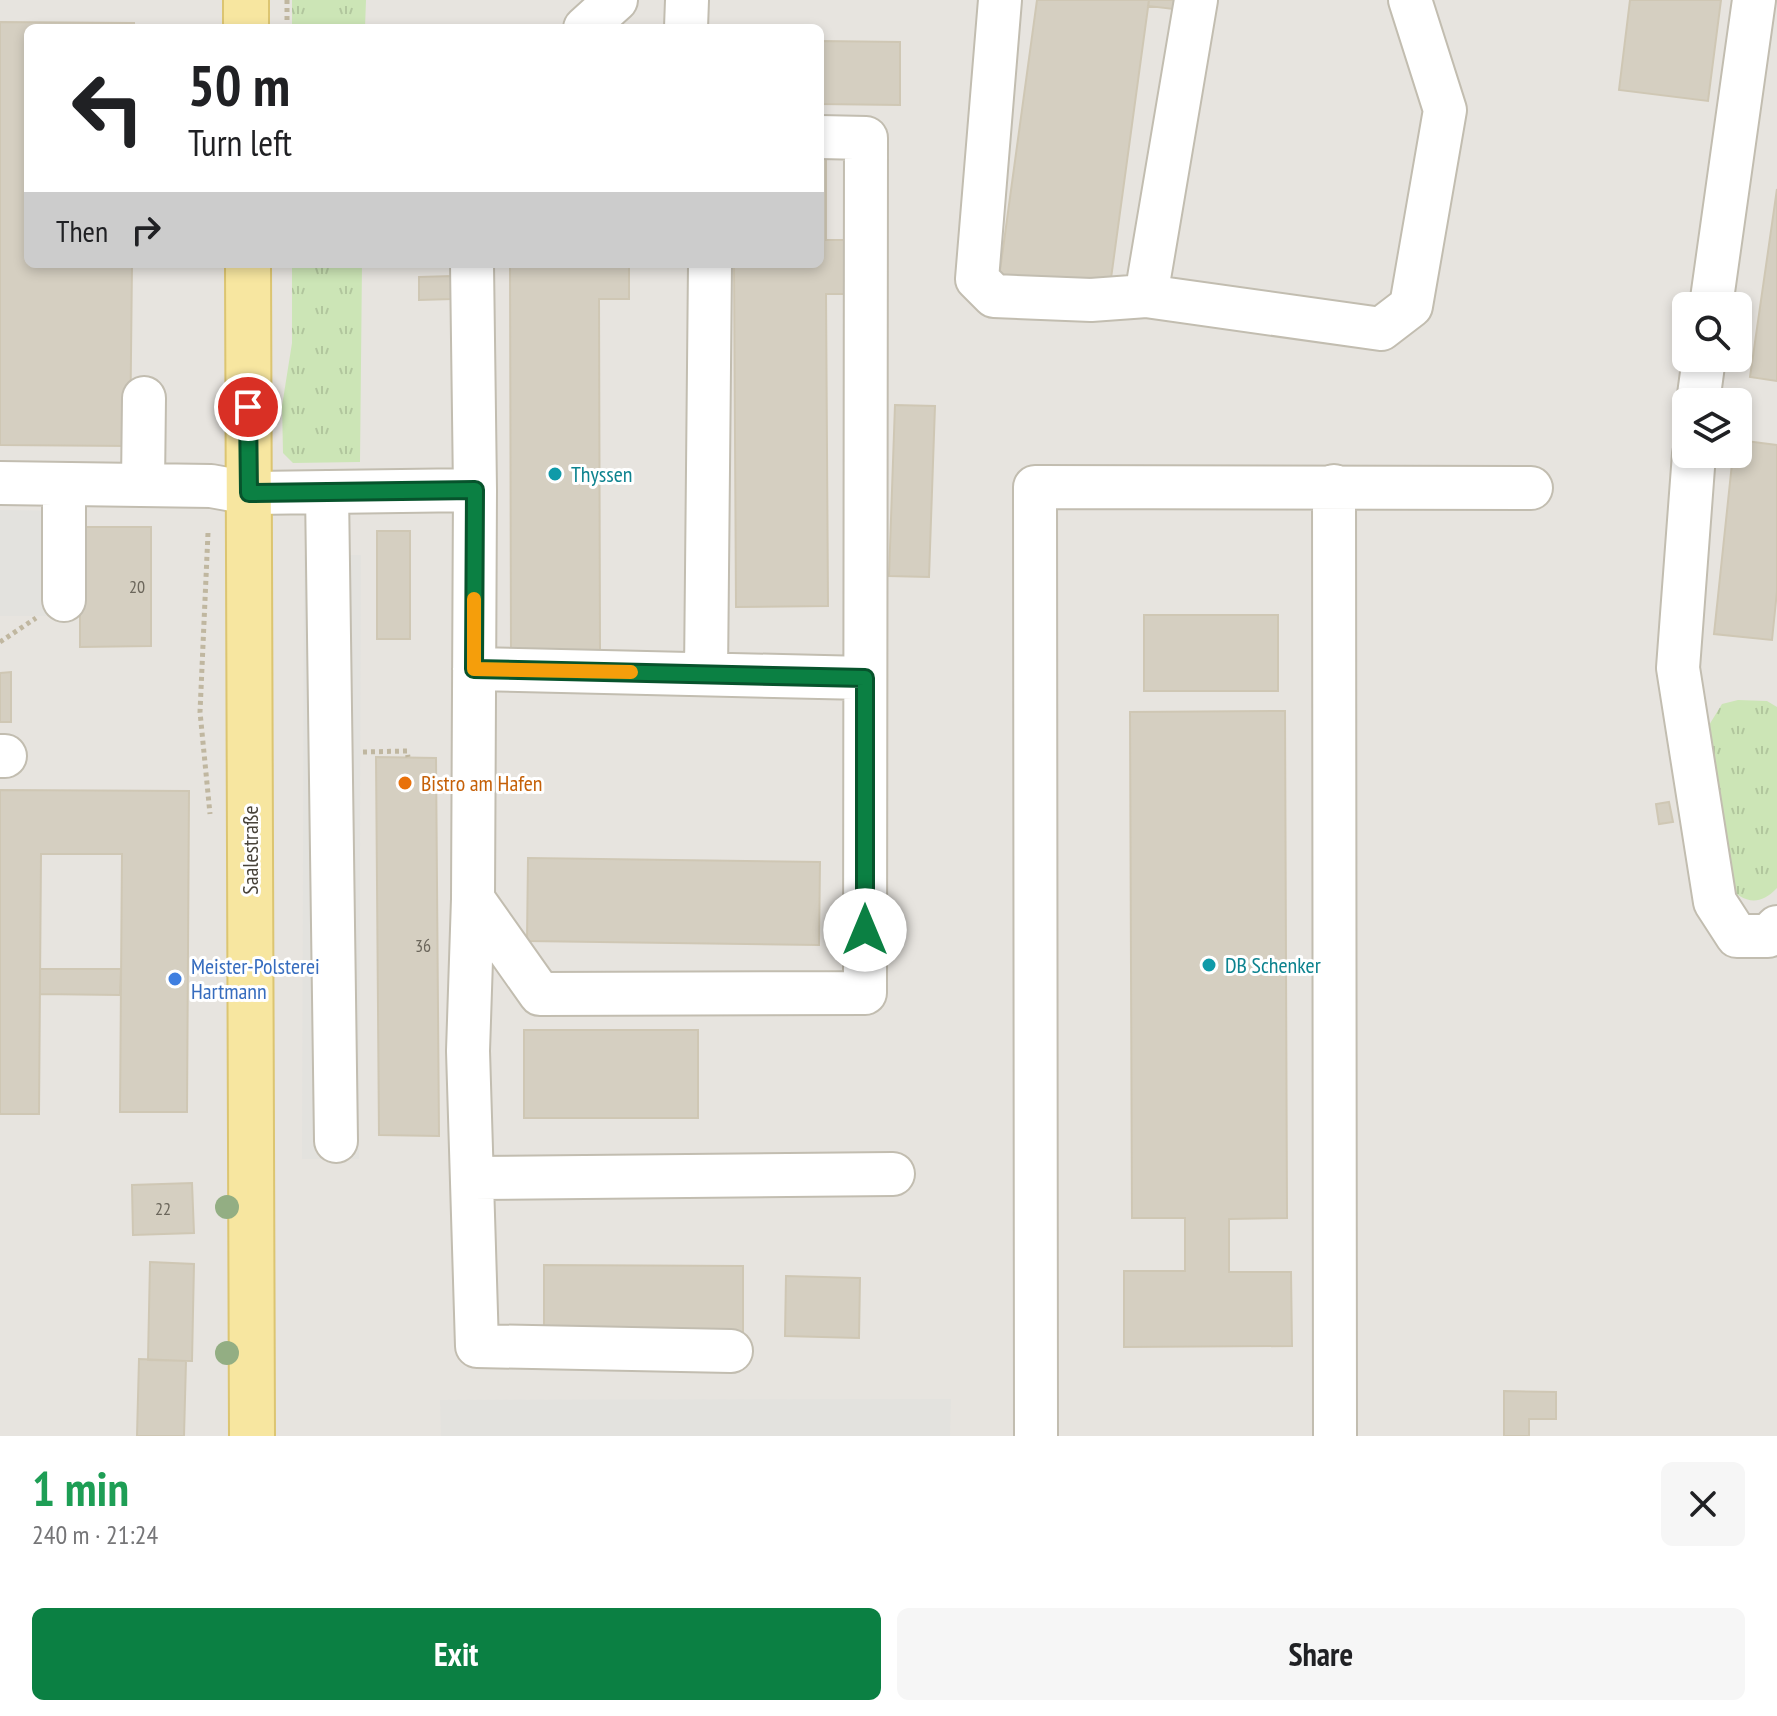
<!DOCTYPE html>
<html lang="en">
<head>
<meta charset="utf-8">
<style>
  body { margin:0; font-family:"PT Sans Narrow",sans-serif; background:#f6f6f6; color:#202124; height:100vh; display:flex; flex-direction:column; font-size:30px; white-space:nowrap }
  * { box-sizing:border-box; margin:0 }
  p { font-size:26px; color:#757577 }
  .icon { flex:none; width:44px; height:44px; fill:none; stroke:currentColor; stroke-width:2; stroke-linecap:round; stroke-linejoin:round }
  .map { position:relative; height:1436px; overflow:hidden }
  .drawer { display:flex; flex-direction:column; background:#fff; flex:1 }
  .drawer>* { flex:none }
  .guide { position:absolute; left:24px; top:24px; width:800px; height:244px; border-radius:12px; box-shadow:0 4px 12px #0003; background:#fff; color:#202124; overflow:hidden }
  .fabs { position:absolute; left:1672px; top:292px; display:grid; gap:16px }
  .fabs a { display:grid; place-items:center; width:80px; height:80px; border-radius:12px; background:#fff; box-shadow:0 4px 12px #0003; font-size:40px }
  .pin { position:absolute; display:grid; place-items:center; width:68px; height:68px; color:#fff; margin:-34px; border:4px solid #fff; border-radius:50%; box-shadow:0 2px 8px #0007 }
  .me { position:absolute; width:88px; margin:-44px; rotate:0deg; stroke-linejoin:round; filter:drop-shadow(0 0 6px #0008) }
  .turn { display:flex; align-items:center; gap:28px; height:168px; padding:0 32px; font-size:36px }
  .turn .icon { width:104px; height:104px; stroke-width:2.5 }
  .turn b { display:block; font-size:56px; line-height:68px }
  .then { display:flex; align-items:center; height:76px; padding:0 32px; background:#0003; gap:16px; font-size:30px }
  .round { display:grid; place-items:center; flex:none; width:84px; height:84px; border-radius:12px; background:#f6f6f6 }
  .overview { display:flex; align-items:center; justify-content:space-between; height:136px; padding:0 32px }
  h1 { font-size:48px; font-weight:600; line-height:60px; color:#1e9e55 }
  .cta { display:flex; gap:16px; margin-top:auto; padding:16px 32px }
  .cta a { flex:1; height:92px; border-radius:12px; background:#0b8043; color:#fff; font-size:32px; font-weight:600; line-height:92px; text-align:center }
  .cta a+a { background:#f6f6f6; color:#202124 }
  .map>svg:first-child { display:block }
  .industrial { fill:#e7e4df; fill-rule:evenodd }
  .grass { fill:url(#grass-tufts) }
  .parking { fill:#e3e2de }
  .building { fill:#d5cfc1; stroke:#cfc7b4; stroke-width:2 }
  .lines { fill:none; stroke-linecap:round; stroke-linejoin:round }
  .minor-casing { stroke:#c2bdb0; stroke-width:46 }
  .major-casing { stroke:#dcc571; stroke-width:48 }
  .path { stroke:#c0b7a0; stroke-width:5; stroke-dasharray:4 4; stroke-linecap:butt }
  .minor { stroke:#fff; stroke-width:42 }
  .major { stroke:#f7e6a0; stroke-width:44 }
  .tree { fill:#93ae83 }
  .route-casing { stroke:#07532c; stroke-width:20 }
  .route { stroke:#0b8043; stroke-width:14 }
  .slow { stroke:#f59e0b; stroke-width:14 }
  .culture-dot { fill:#0f9aa8; stroke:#fff; stroke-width:3 }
  .food-dot { fill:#e8710a; stroke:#fff; stroke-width:3 }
  .shop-dot { fill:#3f7fe0; stroke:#fff; stroke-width:3 }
  .labels { text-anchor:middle; stroke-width:6; stroke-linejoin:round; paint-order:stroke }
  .number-label { font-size:18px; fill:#6b665b }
  .culture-label { font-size:22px; fill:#0d838f; stroke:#fff; text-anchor:start }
  .food-label { font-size:22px; fill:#c56008; stroke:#fff; text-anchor:start }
  .street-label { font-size:22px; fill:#484339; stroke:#fff }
  .shop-label { font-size:22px; fill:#366cbe; stroke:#fff; text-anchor:start }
</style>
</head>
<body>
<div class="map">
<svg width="1777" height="1436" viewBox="0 0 1777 1436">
  <defs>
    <pattern id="grass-tufts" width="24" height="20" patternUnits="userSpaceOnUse" patternTransform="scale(2)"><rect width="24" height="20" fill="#cce5b6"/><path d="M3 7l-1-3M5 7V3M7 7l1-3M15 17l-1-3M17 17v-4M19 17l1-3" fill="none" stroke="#b1c69d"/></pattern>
  </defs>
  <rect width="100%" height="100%" fill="#f4f2ea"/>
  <!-- industrial -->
  <path class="industrial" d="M0 0H1777V1436H0ZM28 28H820V264H28ZM1686 306H1738V358H1686ZM1686 402H1738V454H1686Z"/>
  <!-- grass -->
  <path class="grass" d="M292 0H366L365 28H292Z
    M292 264H362L360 462 293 463 283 453 282 406 292 343Z
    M1738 700 1767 701 1777 707V888C1758 908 1743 902 1725 884L1706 730 1722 704Z"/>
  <!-- parking -->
  <path class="parking" d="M0 510 71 511 70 616H0Z
    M304 555H361L359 1159H302Z
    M951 1399 950 1436H441L440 1400Z"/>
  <!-- building -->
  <path class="building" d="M1037 0H1149L1109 293 999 278Z
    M1149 0H1174L1173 9 1148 6Z
    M1630 0H1721L1708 101 1619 90Z
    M0 22 134 23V28H28V264H132L130 446 0 445Z
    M820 41 900 42V105L820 104Z
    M820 150H826V240H851V294H826L828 606 736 607 734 264H820Z
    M1777 189V381L1750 377Z
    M510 264H629V299H599L600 650H511Z
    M452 276V299L419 300V277Z
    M895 405 935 406 929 577 889 576Z
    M1738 440 1777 445V591L1772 640 1714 634 1733 454H1738Z
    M80 527H151V646L80 647Z
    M377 531H410V639H377Z
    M1144 615H1278V691H1144Z
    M11 672V722H0V673Z
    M1285 711 1287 1218 1229 1219V1272H1291L1292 1346 1124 1347V1271H1185V1218H1132L1130 712Z
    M376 757 436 758 439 1136 379 1135Z
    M0 790 189 791 187 1112H120L122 854H41L39 1114H0Z
    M1669 802 1673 822 1659 824 1656 804Z
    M528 858 820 862 819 945 527 941Z
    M40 969H121L120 995 40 994Z
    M524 1030H698V1118H524Z
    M192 1183 194 1233 133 1235 132 1185Z
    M150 1262 194 1264 192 1361 148 1360Z
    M544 1265 743 1266V1339L544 1338Z
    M786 1276 860 1278 859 1338 785 1336Z
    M139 1359 186 1361 184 1436H137Z
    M1504 1391 1556 1392V1419H1529V1436H1504Z"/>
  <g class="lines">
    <!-- minor casing -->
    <g class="minor-casing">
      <path id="minor" d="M1000 0 977 279 994 296 1091 300 1146 296
        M1196 0 1146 296 1381 329 1411 306 1445 110 1410 0
        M585 28 616 0
        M686 28 687 0
        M472 264 475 490
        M1711 306 1754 0
        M1698 402 1704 358
        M1694 454 1678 668 1715 902 1737 936H1768L1777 927
        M0 483 211 486 249 493 475 490 473 899 540 994 865 993 866 138 820 137
        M64 484V600
        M143 484 144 398
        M1334 486 1335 1436
        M327 492 336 1141
        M474 669 865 678
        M706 674 710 264
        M0 756H5
        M473 899 468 1051 477 1346 731 1351
        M472 1178 893 1174
        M1036 1436 1035 487 1531 488"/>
    </g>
    <!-- major casing -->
    <g class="major-casing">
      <path id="major" d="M246 0V28
        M248 264 252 1436"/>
    </g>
    <!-- path -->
    <path class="path" d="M287 0V28
      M208 533 200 712 210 814
      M0 642 36 618
      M363 752 407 751 408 757"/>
    <!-- minor -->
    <use href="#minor" class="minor"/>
    <!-- major -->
    <use href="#major" class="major"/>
  </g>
  <!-- trees -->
  <g class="tree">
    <circle cx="227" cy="1207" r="12"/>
    <circle cx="227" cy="1353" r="12"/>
  </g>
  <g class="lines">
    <!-- route casing -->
    <g class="route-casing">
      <path id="route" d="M248 407 249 493 475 490 474 669 865 678V930"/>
    </g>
    <!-- route -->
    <use href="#route" class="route"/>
    <!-- slow -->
    <path class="slow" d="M474 599V669L631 672"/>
  </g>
  <!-- markers -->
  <g class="culture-dot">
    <circle cx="555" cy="474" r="8"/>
    <circle cx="1209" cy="965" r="8"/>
  </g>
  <circle class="food-dot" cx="405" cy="783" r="8"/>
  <circle class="shop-dot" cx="175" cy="979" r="8"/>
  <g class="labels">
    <!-- number labels -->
    <g class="number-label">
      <text x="137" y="593">20</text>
      <text x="423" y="952">36</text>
      <text x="163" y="1215">22</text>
    </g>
    <!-- culture labels -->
    <g class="culture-label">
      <text x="571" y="482">Thyssen</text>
      <text x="1225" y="973">DB Schenker</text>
    </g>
    <!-- food labels -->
    <g class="food-label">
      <text x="421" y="791">Bistro am Hafen</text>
    </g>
    <!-- street labels -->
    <g class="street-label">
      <text transform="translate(250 850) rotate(-90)" y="8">Saalestraße</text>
    </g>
    <!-- shop labels -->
    <g class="shop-label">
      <text x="191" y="974">Meister-Polsterei<tspan x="191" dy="25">Hartmann</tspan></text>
    </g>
  </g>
</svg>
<div class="fabs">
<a><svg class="icon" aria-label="search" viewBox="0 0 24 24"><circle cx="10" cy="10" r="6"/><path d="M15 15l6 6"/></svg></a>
<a><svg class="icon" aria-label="layers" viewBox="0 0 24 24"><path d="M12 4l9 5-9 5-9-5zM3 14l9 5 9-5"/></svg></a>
</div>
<div class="pin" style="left:248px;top:407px;background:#d93025"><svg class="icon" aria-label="arrive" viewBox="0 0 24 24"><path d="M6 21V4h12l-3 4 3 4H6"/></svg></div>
<svg class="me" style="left:865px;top:930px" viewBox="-20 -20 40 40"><circle r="19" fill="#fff"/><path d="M0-13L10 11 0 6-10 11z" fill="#0b8043"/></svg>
<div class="guide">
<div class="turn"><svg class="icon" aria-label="left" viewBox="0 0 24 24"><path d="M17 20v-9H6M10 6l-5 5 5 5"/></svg><div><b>50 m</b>Turn left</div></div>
<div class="then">Then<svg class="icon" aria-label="right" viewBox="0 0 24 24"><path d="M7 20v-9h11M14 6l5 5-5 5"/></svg></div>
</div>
</div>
<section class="drawer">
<div class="overview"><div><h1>1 min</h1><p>240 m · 21:24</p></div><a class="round"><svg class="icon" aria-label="close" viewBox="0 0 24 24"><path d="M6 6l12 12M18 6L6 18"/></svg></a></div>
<div class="cta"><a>Exit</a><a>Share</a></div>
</section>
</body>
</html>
